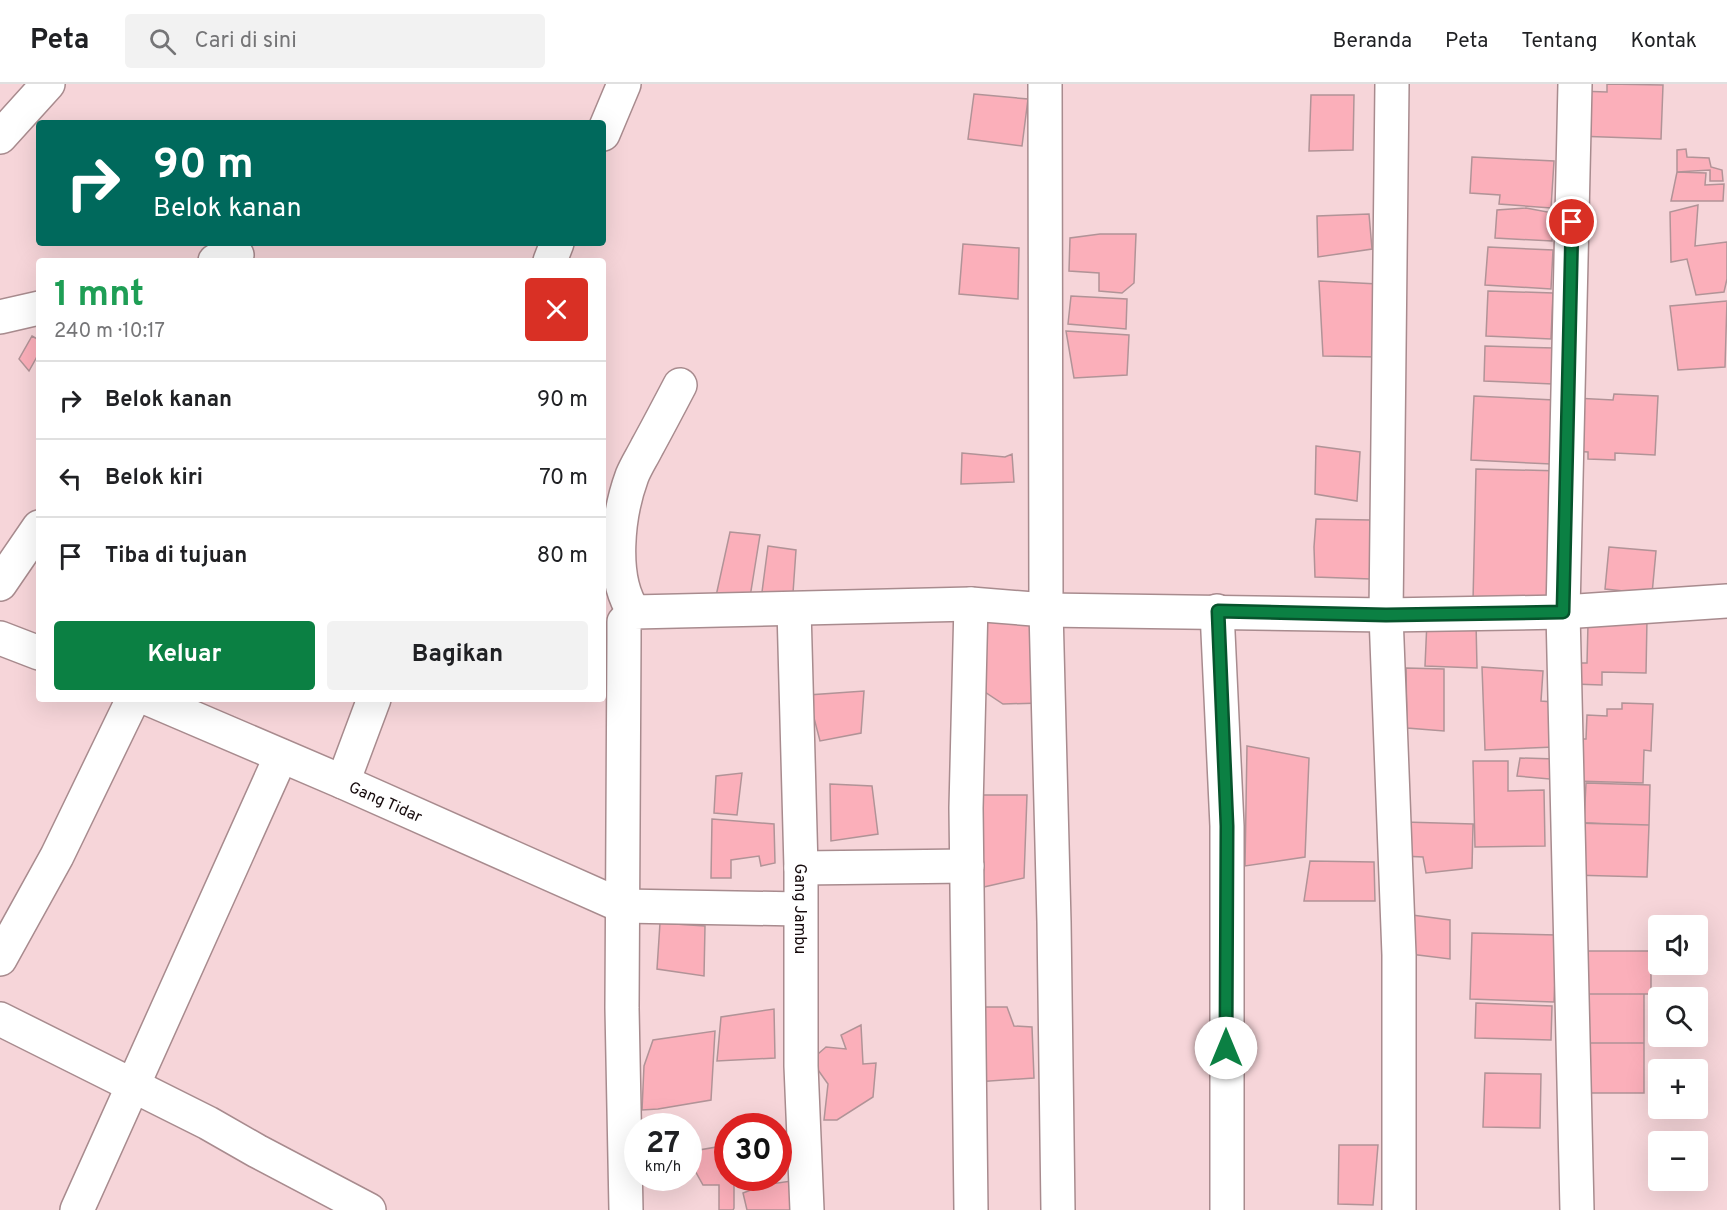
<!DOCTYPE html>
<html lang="id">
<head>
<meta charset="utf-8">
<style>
  body { margin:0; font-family:Overpass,sans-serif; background:#f2f2f2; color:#202124; height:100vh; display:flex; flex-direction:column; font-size:22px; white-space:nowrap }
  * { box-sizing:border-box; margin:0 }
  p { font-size:20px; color:#757577 }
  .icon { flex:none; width:33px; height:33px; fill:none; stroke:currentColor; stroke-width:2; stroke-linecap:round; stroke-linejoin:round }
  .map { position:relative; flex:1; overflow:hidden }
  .side { position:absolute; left:36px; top:174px; width:570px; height:444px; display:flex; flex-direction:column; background:#fff; border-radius:6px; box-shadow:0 6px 24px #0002 }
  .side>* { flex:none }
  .top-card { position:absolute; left:36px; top:36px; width:570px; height:126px; border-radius:6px; box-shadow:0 6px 24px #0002; background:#00695c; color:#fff; overflow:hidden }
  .tools { position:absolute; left:1648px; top:831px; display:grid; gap:12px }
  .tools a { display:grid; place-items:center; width:60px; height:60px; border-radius:6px; background:#fff; box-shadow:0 6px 24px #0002; font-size:30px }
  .speed { position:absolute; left:624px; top:1029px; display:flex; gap:12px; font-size:30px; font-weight:700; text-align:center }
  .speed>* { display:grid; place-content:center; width:78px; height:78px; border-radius:50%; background:#fff; box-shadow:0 6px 24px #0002; line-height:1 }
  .speed small { font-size:15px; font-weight:400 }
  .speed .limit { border:9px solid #d22; background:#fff; color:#111 }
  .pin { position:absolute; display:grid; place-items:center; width:51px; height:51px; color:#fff; margin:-26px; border:3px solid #fff; border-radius:50%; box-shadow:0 2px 6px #0007 }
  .me { position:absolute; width:66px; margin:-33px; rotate:0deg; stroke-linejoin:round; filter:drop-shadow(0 0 4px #0008) }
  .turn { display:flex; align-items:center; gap:21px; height:126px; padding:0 18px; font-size:27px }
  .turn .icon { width:78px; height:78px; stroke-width:2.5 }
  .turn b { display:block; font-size:42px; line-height:51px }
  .round { display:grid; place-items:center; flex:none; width:63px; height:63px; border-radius:6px; background:#f2f2f2 }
  .headline { display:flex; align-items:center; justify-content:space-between; height:102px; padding:0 18px }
  h1 { font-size:36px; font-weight:700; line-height:45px; color:#1e9e55 }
  .button { display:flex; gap:12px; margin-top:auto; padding:12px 18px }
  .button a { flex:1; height:69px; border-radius:6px; background:#0b8043; color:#fff; font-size:24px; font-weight:700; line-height:69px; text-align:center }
  .button a+a { background:#f2f2f2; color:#202124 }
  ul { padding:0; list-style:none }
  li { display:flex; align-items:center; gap:18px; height:78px; padding:0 18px; border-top:2px solid #e0e0e0 }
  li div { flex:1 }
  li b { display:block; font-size:22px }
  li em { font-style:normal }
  header { display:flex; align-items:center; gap:36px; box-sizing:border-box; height:84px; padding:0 30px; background:#fff; border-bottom:2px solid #e0e0e0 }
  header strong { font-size:28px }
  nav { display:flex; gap:33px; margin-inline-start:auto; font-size:21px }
  .search { width:420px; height:54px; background:#f2f2f2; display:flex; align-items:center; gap:15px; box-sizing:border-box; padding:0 21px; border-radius:6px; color:#757577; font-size:22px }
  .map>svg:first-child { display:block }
  .building { fill:#fbafba; stroke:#b19397; stroke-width:1.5 }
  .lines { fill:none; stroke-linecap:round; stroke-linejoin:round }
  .minor-casing { stroke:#a88b8e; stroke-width:36 }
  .minor { stroke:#fff; stroke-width:33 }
  .route-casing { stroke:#07532c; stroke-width:15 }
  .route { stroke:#0b8043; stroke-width:10 }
  .labels { text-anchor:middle; stroke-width:4.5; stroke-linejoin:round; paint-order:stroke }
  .street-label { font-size:16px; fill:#170c0e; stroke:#f6d5d9 }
</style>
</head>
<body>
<header>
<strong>Peta</strong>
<div class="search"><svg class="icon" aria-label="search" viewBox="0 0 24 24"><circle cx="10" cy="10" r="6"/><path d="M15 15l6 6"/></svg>Cari di sini</div>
<nav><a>Beranda</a><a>Peta</a><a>Tentang</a><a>Kontak</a></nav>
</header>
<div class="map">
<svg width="1727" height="1126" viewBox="0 0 1727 1126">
  <rect width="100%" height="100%" fill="#f6d5d9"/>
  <!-- building -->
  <path class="building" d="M1607 0 1663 1 1661 55 1576 52 1578 7 1607 8Z
    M974 10 1028 15 1022 62 968 55Z
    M1311 11H1354L1353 66 1309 67Z
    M1686 65 1687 73 1709 74 1711 83 1722 86 1723 97H1710V86L1677 88V66Z
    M1472 73 1554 77 1551 124 1499 120 1500 111 1470 109Z
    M1677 88 1706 89 1705 101 1724 100 1723 117H1671Z
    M1698 121 1695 162 1727 158V195L1724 208 1696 211 1687 175 1671 178 1670 128Z
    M1526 124 1553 129 1552 157 1495 154 1497 126Z
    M1369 130 1372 165 1318 173 1317 132Z
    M1100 150H1136L1134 199 1122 209 1099 207V189L1069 187 1070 154Z
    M963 160 1019 164 1018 215 959 210Z
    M1488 163 1553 166 1551 205 1485 201Z
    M1319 197 1378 200V273L1323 272Z
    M1488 207 1553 209 1551 255 1486 252Z
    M1071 212 1127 215 1126 245 1068 240Z
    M1727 217 1725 283 1678 286 1670 222Z
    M1066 247 1129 251 1127 291 1074 294Z
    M32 252 39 256V269L29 287 19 275Z
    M1485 262 1554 264 1553 300 1484 297Z
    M1614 310 1658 312 1655 371 1615 369V376L1588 375V368L1572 367 1575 314 1613 316Z
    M1474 312 1554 316 1551 380 1471 376Z
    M1316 362 1360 368 1357 417 1315 410Z
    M962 369 1005 373 1012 370 1014 398 961 400Z
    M1476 385 1562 387 1559 520 1473 517Z
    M1316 435 1370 436 1371 495 1315 493 1314 463Z
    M730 448 760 451 750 513 716 512Z
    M768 462 796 466 793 509 762 508Z
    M1609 463 1656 467 1652 510 1605 505Z
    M1647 535 1646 589 1602 588V601L1573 600 1574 579H1587L1588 540Z
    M1031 536 1041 619 1003 620 976 602V537Z
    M1427 537 1476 538 1477 584 1425 582Z
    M1482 583 1543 587 1541 617 1553 618 1554 663 1485 666Z
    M1406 584 1444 585V647L1407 644Z
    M864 607 861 649 820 657 808 611Z
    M1622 619 1653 620 1651 667 1644 666 1643 699 1575 697 1577 655H1586L1587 631 1607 632V625H1622Z
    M1247 662 1309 674 1305 773 1245 782Z
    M1520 674 1556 675 1561 696 1517 692Z
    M1473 677H1508V707L1544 706 1545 762 1475 763Z
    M742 689 737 731 714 729 716 692Z
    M1586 699 1650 701 1649 741 1584 739Z
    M830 700 872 702 878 750 831 757Z
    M977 711H1027L1024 794 975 805Z
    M712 735 774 740 775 779 761 782 759 772 731 776V794H711Z
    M1404 738 1473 740 1472 784 1426 789 1423 773 1402 772Z
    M1573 739 1649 741 1647 793 1571 791Z
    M1310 777 1374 778 1375 817H1304Z
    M1412 831 1450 836V875L1410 870Z
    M660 839 705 842 704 892 657 885Z
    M1472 849 1557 851 1554 918 1470 915Z
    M1574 867H1651V910H1579Z
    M1579 910H1644V959H1579Z
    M1476 919 1552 922 1551 956 1475 954Z
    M981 923H1007L1014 942 1032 943 1034 994 976 998Z
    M774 925 775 974 717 977 721 933Z
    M861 941 863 980 876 979 873 1013 837 1036H824L828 1000 811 976 826 963 846 965 841 951Z
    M715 947 711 1016 658 1025 642 1026 644 982 653 956Z
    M1586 959H1644V1009H1586Z
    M1485 989 1541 990 1540 1044 1483 1043Z
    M728 1061V1094H734V1124L733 1126H719V1101H703L688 1074V1068Z
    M1339 1061H1378L1373 1121 1338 1120Z
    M791 1097 793 1126H747L743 1109 764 1101Z"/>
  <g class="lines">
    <!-- minor casing -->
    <g class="minor-casing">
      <g id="minor">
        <path d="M1045 0 1046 526 1054 838 1058 1126"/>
        <path d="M1392 0 1386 531 1399 871V1126"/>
        <path d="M1575 0 1563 528 1577 1126"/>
        <path d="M603 50 624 0"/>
        <path d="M0 53 48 0"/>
        <path d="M215 177 237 171"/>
        <path d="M550 177 557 159"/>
        <path d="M0 233 39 224"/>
        <path d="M0 500 39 443"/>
        <path d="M971 520 966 724 971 1126"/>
        <path id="s1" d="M794 525 801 784V982L807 1126"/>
        <path d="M1217 527 1227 742V1126"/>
        <path d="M634 528C610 494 618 430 632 392 636 382 642 373 647 363 658 343 669 322 680 301"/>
        <path d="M0 554 39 569"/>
        <path id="s2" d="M149 615 343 698 622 822 800 825"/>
        <path d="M343 698 374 615"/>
        <path d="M801 784 967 782"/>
        <path d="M0 875 57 772 133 615"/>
        <path d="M0 935 208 1039 257 1067 369 1126"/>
        <path d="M77 1126 281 672"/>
        <path d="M626 1126 622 924 624 555V538L634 528 971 520 1046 526 1386 531 1563 528 1727 517"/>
      </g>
    </g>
    <!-- minor -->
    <use href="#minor" class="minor"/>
  </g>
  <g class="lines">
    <!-- route casing -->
    <g class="route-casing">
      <path id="route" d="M1226 964 1227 742 1218 527 1386 531 1563 528 1572 138"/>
    </g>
    <!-- route -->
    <use href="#route" class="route"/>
  </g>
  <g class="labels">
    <!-- street labels -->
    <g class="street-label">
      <text dy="6" stroke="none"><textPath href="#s2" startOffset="258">Gang Tidar</textPath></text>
      <text dy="6" stroke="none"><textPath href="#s1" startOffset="300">Gang Jambu</textPath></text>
    </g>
  </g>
</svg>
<div class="tools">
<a><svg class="icon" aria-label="sound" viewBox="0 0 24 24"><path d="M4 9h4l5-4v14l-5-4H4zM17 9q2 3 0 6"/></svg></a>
<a><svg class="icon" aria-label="search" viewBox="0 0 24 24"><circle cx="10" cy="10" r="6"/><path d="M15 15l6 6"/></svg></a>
<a>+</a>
<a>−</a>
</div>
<div class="speed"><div>27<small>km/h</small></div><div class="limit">30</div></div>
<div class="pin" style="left:1572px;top:138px;background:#d93025"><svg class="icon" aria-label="arrive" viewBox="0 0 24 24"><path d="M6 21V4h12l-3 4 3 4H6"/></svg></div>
<svg class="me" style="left:1226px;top:964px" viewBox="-20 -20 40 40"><circle r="19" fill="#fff"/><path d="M0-13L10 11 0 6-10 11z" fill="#0b8043"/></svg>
<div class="top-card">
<div class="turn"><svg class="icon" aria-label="right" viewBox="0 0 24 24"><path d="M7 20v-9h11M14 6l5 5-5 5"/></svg><div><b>90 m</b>Belok kanan</div></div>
</div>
<section class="side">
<div class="headline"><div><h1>1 mnt</h1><p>240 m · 10:17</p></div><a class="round" style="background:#d93025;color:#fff"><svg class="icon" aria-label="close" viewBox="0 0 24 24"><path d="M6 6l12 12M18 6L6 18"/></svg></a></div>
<ul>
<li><svg class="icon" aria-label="right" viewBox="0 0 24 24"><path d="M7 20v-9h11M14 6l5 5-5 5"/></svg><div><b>Belok kanan</b></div><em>90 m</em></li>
<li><svg class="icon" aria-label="left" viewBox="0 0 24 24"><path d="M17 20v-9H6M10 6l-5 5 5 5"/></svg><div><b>Belok kiri</b></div><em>70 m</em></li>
<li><svg class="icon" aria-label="arrive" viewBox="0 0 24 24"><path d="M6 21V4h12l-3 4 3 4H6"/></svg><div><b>Tiba di tujuan</b></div><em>80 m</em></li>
</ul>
<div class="button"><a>Keluar</a><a>Bagikan</a></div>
</section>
</div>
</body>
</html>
